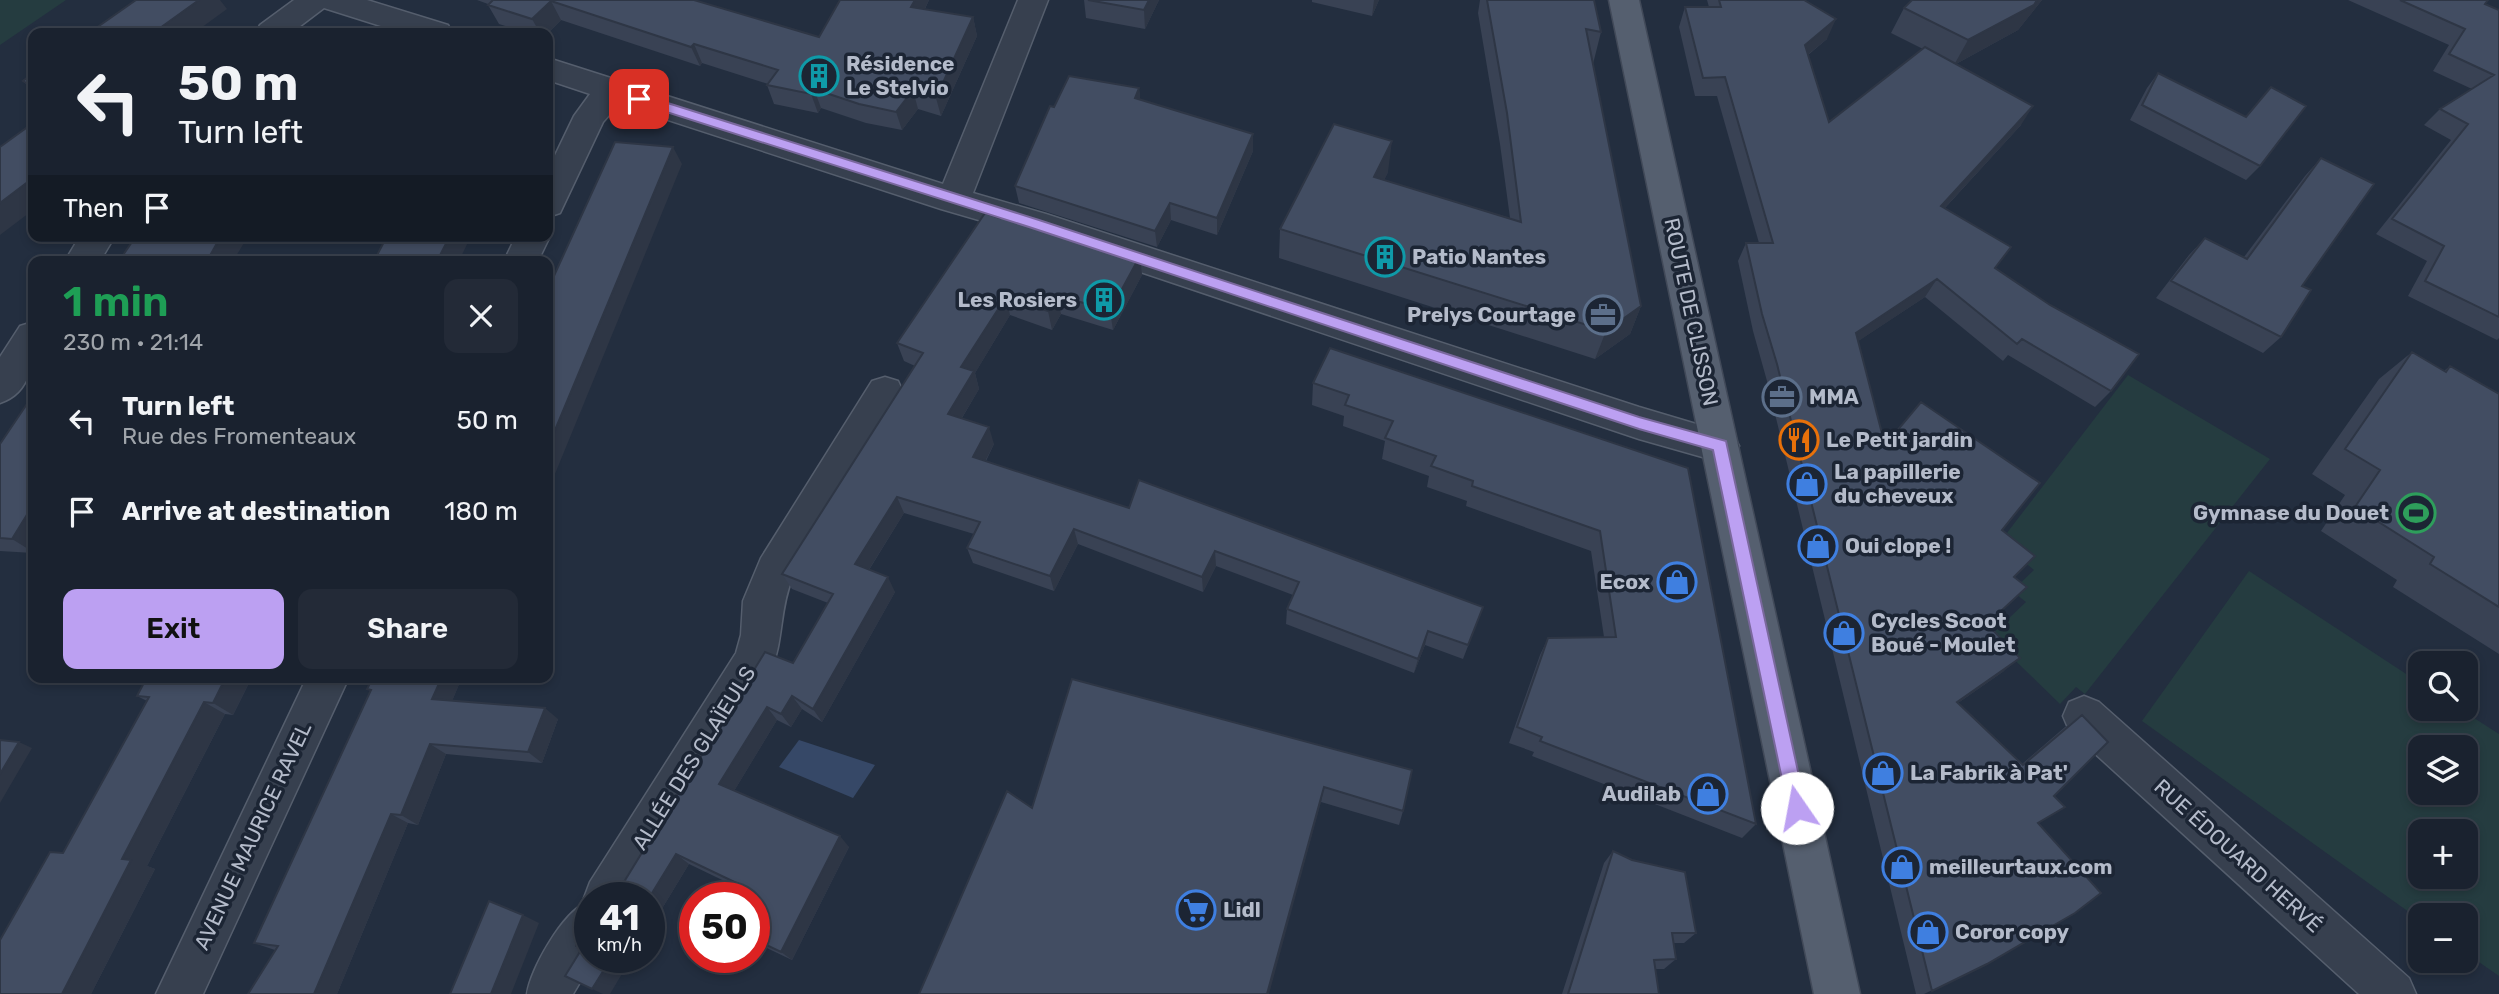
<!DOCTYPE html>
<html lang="en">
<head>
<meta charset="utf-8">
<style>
  body { margin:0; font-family:Rubik,sans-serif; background:#232a37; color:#f1f3f6; height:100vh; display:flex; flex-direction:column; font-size:26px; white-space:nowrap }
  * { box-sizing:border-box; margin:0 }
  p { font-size:23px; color:#9fa4aa }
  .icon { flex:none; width:38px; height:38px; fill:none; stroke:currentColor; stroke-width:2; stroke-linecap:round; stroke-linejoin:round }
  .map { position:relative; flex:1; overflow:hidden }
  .panel { position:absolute; left:28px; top:256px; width:525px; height:427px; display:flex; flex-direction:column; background:#1a222f; border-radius:14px; box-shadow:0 4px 10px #0003,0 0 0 2px #383f4b }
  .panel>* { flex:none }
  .hud { position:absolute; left:28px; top:28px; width:525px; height:214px; border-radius:14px; box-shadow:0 4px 10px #0003,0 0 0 2px #383f4b; background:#1a222f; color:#f1f3f6; overflow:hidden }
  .fabs { position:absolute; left:2408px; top:651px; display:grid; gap:14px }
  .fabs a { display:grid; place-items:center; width:70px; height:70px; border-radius:14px; background:#1a222f; box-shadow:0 4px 10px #0003,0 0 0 2px #383f4b; font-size:35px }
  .speed { position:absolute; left:574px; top:882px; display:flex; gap:14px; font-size:35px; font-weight:700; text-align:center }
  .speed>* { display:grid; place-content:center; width:91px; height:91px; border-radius:50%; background:#1a222f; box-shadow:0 4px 10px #0003,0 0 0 2px #383f4b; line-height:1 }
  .speed small { font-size:18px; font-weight:400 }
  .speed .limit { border:10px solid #d22; background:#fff; color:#111 }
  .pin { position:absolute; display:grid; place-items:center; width:60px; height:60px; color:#fff; margin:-30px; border-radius:14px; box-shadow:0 4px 10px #0006 }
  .me { position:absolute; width:77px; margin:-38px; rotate:348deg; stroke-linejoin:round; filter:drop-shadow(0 0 5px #0008) }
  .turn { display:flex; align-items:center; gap:24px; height:147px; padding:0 35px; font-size:32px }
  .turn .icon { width:91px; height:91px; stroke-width:2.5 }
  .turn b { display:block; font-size:49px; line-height:60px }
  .then { display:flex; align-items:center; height:66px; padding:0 35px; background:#0003; gap:14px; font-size:26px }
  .round { display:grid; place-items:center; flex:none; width:74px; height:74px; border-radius:14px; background:#232a37 }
  .summary { display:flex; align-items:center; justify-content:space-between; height:119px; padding:0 35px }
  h1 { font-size:42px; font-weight:600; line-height:52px; color:#1e9e55 }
  .button { display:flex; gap:14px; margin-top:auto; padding:14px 35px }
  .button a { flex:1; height:80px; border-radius:14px; background:#bca0f2; color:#111; font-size:28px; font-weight:600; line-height:80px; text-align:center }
  .button a+a { background:#232a37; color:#f1f3f6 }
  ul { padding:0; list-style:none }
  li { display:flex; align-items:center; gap:21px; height:91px; padding:0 35px }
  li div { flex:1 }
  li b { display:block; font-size:26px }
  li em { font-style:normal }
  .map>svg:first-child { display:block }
  .green { fill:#253c40; fill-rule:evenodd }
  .water { fill:#364867 }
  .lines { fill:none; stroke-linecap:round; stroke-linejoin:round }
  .minor-casing { stroke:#555e6d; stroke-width:3 }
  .major-casing { stroke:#414958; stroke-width:3 }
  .minor { fill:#37404f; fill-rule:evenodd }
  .major { fill:#555f6f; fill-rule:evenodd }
  .wall { fill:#394254 }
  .shaded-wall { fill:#2e3645 }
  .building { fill:#424d62; stroke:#2e3645; stroke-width:2 }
  .route { fill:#bca0f2; stroke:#7a689d; stroke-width:2 }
  .labels { text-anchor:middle; stroke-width:7; stroke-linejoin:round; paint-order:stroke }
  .poi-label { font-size:21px; font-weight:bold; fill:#b4bbca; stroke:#1c2534; text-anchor:start }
  .street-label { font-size:21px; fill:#b4bbca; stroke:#1c2534 }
</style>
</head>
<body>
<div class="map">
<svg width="2499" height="994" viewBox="0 0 2499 994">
  <rect width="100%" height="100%" fill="#232e3f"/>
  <!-- green -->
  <path class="green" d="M0 0H66L0 45Z
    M2128 375 2270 459 2085 694 2076 687 2060 704 1990 636 2026 602 2012 591 2034 570 2000 542Z
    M2249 571 2420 683V709H2460L2499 734V976L2466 953V915H2420V920L2142 721ZM2420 747H2466V793H2420ZM2420 831H2466V877H2420Z"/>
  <!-- water -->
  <path class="water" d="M799 740 875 765 853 798 779 767Z"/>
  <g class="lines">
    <!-- minor casing -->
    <g class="minor-casing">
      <path id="minor" d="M294 0H367L448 25 452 33H403L324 8 291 33H256L260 25Z
        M1018 0H1048L973 193 1046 214 1639 407 1733 435 1739 446 1733 457 1720 462 1639 439 1030 235 941 209 619 104 603 122 560 213 548 217V170L574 116 590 94 548 80V58L943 184Z
        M548 232 550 236 538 261H504L516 236H548Z
        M80 236H115L100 261H65Z
        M33 322C33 353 36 391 0 403V357L20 326Z
        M885 377 898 381 903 392 792 579C779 611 784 641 770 673L632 898H590V957H595L573 994H527C531 969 562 913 586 903L584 898 590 882 736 653 741 635 743 601 761 558 872 381Z
        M307 677H349L203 994H156Z
        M2084 696 2099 702 2409 978 2416 994H2359L2069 730 2063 716 2069 702Z"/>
    </g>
    <!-- major casing -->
    <g class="major-casing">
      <path id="major" d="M1609 0H1639L1860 994H1814Z"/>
    </g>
    <!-- minor -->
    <use href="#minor" class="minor"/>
    <!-- major -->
    <use href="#major" class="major"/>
  </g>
  <!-- wall -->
  <path class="wall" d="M477 0H694L819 37 840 0H929L925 9 973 17 977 36 941 116 918 109 902 130 866 123 821 108 818 113 774 104 767 85 768 84 702 63 700 66 561 20 548 33H527L499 24 488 5V4Z
    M1084 0H1159L1145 29 1086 18Z
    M1312 0H1379L1372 16 1312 2Z
    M1480 0H1594L1601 32 1593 64 1641 306 1630 334 1595 359 1279 258 1280 229 1388 172 1384 180 1510 218 1500 144 1478 13Z
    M1707 0H1804L1827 39 1808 55 1829 122 1923 49 1891 33 1904 8 1912 0H2042L2018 30 1956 64 2021 125 1945 208 1995 268 2111 391 2095 407 2008 355 2003 361 1925 297 1858 341 1885 445 2002 530 2014 577 1987 624 2004 671 1958 703 2022 764 2065 727 2082 715 2054 796 2038 823 1987 964 1924 994H1916L1767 381 1753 331 1738 261 1746 243H1759L1717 96H1695L1679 27 1685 7H1709Z
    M2348 0H2488L2485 4 2499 10V338L2497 340 2408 296 2427 261 2376 234 2451 140 2424 125 2440 109 2472 89 2433 71 2449 45Z
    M33 73V91L23 81Z
    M2158 73 2246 117 2260 166 2246 180 2130 120 2147 88Z
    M1139 88 1140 100 1253 151 1217 235 1171 220 1157 247 1019 203 1015 186 1054 107Z
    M2321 158 2302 286 2281 337 2263 353 2156 298 2189 255 2205 238 2244 257 2305 176Z
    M1000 218 1140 256 1142 275 1113 330 1061 314 1052 330 1010 315 975 373 979 389 962 418 994 444 986 461 1129 508 1483 607 1463 659 1425 645 1414 673 1286 624 1287 609 1293 595 1216 566 1203 592 1078 544 1054 591 973 563 967 548 974 534 904 513 869 570 895 592 822 722 802 709 791 727 777 720 734 791 849 847 792 960 754 942V898L743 890 689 864 649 930V898L619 890 793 663 828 603 792 589 782 574 915 366 904 361 897 343Z
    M2412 352 2444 371 2450 366 2499 394V654L2393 587 2397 580 2321 531 2345 495 2312 474 2379 379Z
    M1313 383 1688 468 1756 824 1742 838 1532 756 1534 752 1509 743 1540 655 1548 638 1604 637 1591 551 1466 506 1467 501 1427 487 1429 476 1382 459 1385 441 1343 426 1344 416 1312 405Z
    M33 395V553L0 551V444Z
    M252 677 233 715 225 714 147 866 155 869 91 994H0L63 853 147 701 137 696Z
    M462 677 452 701 558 719 542 763 446 754 418 825 408 823 337 994H248L275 950 254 943 371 691 367 689Z
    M1072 679 1403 811 1399 825 1321 802 1032 808Z
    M1613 851 1696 933 1684 943H1674L1676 959 1664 969H1655L1659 994H1562L1604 863Z"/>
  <!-- shaded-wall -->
  <path class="shaded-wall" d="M199 0H220L227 9 194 33H153Z
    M915 0H929L916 27 911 7Z
    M1149 0H1159L1145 29 1144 10Z
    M1374 0H1379L1372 16Z
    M2037 0H2042L2018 30 1954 65 1968 40Z
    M551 1 561 20 548 33H540L532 19Z
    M973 17 977 36 941 116 936 98Z
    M1836 19 1827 39 1796 64 1805 45Z
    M694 44 702 63 700 66 691 47Z
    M1139 88 1141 106 1135 98Z
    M814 89 821 108 818 113 811 94Z
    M913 90 918 109 902 130 896 112Z
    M2033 106 2021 125 1930 224 1941 206Z
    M1253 134V151L1217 235V218Z
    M1392 141 1388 172 1371 208 1374 177Z
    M673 147 682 164 548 491V447Z
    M33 178V210L0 235V203Z
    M1170 203 1171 220 1157 247 1155 231Z
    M221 236H238L244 243 233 261H207Z
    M450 236H471L459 261H437Z
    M1140 256 1142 275 1113 330 1110 311Z
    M1937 279 1925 297 1845 350 1856 333Z
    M1057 295 1061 314 1052 330 1048 311Z
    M1006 297 1010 315 975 373 979 389 954 431 948 414 961 367Z
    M1641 306 1630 334 1595 359 1606 331Z
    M989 427 994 444 979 473 973 457Z
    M897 497 904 513 863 579 855 564Z
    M33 505V552L12 539Z
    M1074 529 1078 544 1054 591 1050 576Z
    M1215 551 1216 566 1203 592 1202 577Z
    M888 577 895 592 822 722 813 709Z
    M1428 631 1425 645 1414 673 1418 659Z
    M2020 658 2004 671 1942 714 1957 702Z
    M226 677H252L233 715 213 703Z
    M442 677H462L448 711 432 699Z
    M792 696 802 709 791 727 781 714Z
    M204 702 225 714 147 866 155 869 91 994H62L122 859Z
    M767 707 777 720 731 796 719 784Z
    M545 708 558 719 542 763 528 752Z
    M19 742 32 748 0 803V774Z
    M430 744 446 754 418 825 401 815Z
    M1324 787 1321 802 1269 994H1267Z
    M391 814 408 823 337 994H314Z
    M840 836 849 847 792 960 781 952Z
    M676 854 689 864 649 930V898Z
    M523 915 539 923 511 994H491Z
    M612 957H632L610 994H603L592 989Z"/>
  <!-- building -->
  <path class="building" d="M136 0H199L153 33H89Z
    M493 0H694L819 37 840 0H915L911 7 973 17 936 98 913 90 896 112 859 104 814 89 811 94 767 85 778 70 694 44 691 47 551 1 532 19 488 5Z
    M1088 0H1149L1144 10Z
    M1487 0H1594L1601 32 1586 29 1641 306 1606 331 1280 229 1334 124 1392 141 1374 177 1521 222 1507 113Z
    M1719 0H1804L1836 19 1805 45 1829 122 1925 47 2033 106 1941 206 2011 247 1995 268 2050 305 2139 354 2111 391 2022 339 2017 344 1937 279 1856 333 1885 445 1921 402 2040 483 2002 530 2035 556 2014 577 2027 587 1987 624 2020 658 1957 702 2023 765 2082 715 2108 742 2054 796 2065 807 2038 823 2101 893 2075 913 1987 964 1932 991 1777 364 1762 314 1746 243H1773L1725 77 1703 78 1685 7H1721Z
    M1912 0H2037L2034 5 1968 40 1904 8Z
    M2400 0H2488L2485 4 2499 10V317L2425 281 2444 246 2392 219 2468 124 2440 109 2494 75 2449 54 2465 29Z
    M315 29 331 33H310Z
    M33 73V87L23 81Z
    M2158 73 2246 117 2271 87 2306 106 2260 166 2142 105Z
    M1069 76 1139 88 1135 98 1253 134 1217 218 1170 203 1155 231 1015 186 1050 106 1054 107Z
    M29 126 33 129V178L0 203V147Z
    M615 142 673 147 548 447V289Z
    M2321 158 2374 184 2302 286 2311 290 2281 337 2171 281 2205 238 2247 259Z
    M1002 212 1140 256 1110 311 1057 295 1048 311 1006 297 961 367 974 371 948 414 989 427 973 457 1129 508 1139 480 1483 607 1468 645 1428 631 1418 659 1287 609 1299 582 1215 551 1202 577 1074 529 1050 576 967 548 980 522 897 497 855 564 888 577 813 709 792 696 781 714 767 707 719 784 840 836 781 952 754 939V898H739L745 887 676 854 649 898H599L604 891 619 890 765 652 793 663 833 594 782 574 923 353 897 343 985 213 1000 218Z
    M136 236H221L207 261H119Z
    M387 236H450L437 261H374Z
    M1330 348 1688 468 1756 824 1540 741 1542 737 1517 727 1548 638 1616 637 1600 531 1472 486 1473 481 1431 466 1436 456 1385 438 1393 421 1345 405 1349 395 1313 383Z
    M2412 352 2446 372 2450 366 2499 394V607L2430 564 2434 557 2355 507 2380 470 2345 449Z
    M33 395V505L12 539 0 538V444Z
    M147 677H226L213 703 204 702 122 859 131 860 62 994H0V940L50 852 63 853 149 697 137 696Z
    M373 677H442L432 699 545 708 528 752 430 744 401 815 391 814 314 994H248L278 946 254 943 371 690 367 689Z
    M1072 679 1412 770 1403 811 1324 787 1267 994H919L1007 791 1032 808Z
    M0 740 19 742 0 774Z
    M1613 851 1632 860 1685 872 1696 933H1672L1676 959 1654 960 1659 994H1568Z
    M489 901 523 915 491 994H450Z
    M590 913V957H612L592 989 565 976 581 950V947L576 946V934Z"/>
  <!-- route -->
  <path class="route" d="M639 94 1039 220 1639 417 1726 441 1806 808 1804 815 1797 817 1791 815 1788 808 1713 450 1639 429 1029 227 635 102V95Z"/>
  <!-- icons -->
  <defs>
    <g id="building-ring" transform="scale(2.0125)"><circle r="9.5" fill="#1c2534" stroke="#0f9aa8" stroke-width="1.5"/><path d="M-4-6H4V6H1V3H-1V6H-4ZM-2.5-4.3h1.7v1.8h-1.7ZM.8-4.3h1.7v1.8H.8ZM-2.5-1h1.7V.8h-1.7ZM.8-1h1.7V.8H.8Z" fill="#0f9aa8"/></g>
    <g id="office-ring" transform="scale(2.0125)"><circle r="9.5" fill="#1c2534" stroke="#5c6f8a" stroke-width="1.5"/><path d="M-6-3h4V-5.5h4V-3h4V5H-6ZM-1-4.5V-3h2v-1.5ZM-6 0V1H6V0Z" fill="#5c6f8a"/></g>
    <g id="restaurant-ring" transform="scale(2.0125)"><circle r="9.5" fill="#1c2534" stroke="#e8710a" stroke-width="1.5"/><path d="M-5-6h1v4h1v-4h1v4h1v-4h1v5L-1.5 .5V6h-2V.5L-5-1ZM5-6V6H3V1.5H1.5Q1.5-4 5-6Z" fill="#e8710a"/></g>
    <g id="shop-ring" transform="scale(2.0125)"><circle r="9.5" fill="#1c2534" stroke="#3f7fe0" stroke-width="1.5"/><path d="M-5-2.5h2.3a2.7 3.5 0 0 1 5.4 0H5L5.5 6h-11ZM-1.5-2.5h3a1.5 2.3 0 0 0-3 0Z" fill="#3f7fe0"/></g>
    <g id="stadium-ring" transform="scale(2.0125)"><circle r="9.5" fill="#1c2534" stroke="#2e9e5b" stroke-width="1.5"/><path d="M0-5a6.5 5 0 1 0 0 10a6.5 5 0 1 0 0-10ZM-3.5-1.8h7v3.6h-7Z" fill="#2e9e5b"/></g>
    <g id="supermarket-ring" transform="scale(2.0125)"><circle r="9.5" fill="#1c2534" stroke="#3f7fe0" stroke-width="1.5"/><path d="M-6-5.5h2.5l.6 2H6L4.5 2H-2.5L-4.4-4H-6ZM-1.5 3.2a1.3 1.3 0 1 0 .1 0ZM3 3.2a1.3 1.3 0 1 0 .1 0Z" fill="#3f7fe0"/></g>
  </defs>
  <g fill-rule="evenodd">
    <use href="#building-ring" x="819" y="76"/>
    <use href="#building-ring" x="1385" y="257"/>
    <use href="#building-ring" x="1104" y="300"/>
    <use href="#office-ring" x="1603" y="315"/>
    <use href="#office-ring" x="1782" y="397"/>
    <use href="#restaurant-ring" x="1799" y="440"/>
    <use href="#shop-ring" x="1807" y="484"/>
    <use href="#stadium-ring" x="2416" y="513"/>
    <use href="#shop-ring" x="1818" y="546"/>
    <use href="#shop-ring" x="1677" y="582"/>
    <use href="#shop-ring" x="1844" y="633"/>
    <use href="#shop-ring" x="1883" y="773"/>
    <use href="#shop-ring" x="1708" y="794"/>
    <use href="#shop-ring" x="1902" y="867"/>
    <use href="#supermarket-ring" x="1196" y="910"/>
    <use href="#shop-ring" x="1928" y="932"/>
  </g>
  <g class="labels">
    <!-- poi labels -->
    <g class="poi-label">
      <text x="846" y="71">Résidence<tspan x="846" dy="24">Le Stelvio</tspan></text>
      <text x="1412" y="264">Patio Nantes</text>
      <text x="1077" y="307" text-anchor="end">Les Rosiers</text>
      <text x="1576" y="322" text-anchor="end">Prelys Courtage</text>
      <text x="1809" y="404">MMA</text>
      <text x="1826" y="447">Le Petit jardin</text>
      <text x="1834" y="479">La papillerie<tspan x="1834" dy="24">du cheveux</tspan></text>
      <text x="2389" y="520" text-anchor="end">Gymnase du Douet</text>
      <text x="1845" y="553">Oui clope !</text>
      <text x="1650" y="589" text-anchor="end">Ecox</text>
      <text x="1871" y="628">Cycles Scoot<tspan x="1871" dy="24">Boué - Moulet</tspan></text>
      <text x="1910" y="780">La Fabrik à Pat'</text>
      <text x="1681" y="801" text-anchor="end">Audilab</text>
      <text x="1929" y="874">meilleurtaux.com</text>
      <text x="1223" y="917">Lidl</text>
      <text x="1955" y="939">Coror copy</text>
    </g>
    <!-- street labels -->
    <g class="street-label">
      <text transform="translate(1691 312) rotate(78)" y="7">ROUTE DE CLISSON</text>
      <text transform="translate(694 758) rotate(-58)" y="7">ALLÉE DES GLAÏEULS</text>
      <text transform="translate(253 836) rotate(-65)" y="7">AVENUE MAURICE RAVEL</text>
      <text transform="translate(2238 856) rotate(42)" y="7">RUE ÉDOUARD HERVÉ</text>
    </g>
  </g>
</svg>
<div class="fabs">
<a><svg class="icon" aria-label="search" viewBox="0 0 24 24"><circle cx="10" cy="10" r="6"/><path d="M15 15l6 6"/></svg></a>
<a><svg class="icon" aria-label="layers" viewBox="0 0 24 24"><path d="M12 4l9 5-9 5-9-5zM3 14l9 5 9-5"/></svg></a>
<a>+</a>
<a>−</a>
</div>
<div class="speed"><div>41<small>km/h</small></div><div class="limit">50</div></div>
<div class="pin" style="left:639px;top:99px;background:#d93025"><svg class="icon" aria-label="arrive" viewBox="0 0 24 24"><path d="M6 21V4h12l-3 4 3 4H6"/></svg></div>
<svg class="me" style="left:1797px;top:808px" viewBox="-20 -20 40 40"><circle r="19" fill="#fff"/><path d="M0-13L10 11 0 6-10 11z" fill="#bca0f2"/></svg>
<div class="hud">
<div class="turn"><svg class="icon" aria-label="left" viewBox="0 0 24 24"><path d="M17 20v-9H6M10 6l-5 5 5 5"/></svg><div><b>50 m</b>Turn left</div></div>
<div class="then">Then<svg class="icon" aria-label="arrive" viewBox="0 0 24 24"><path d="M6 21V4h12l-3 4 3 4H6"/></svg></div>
</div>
<section class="panel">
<div class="summary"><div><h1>1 min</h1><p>230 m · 21:14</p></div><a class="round"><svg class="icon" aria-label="close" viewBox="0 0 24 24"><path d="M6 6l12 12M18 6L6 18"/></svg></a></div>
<ul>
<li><svg class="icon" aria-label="left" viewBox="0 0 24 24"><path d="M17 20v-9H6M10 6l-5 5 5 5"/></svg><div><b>Turn left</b><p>Rue des Fromenteaux</p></div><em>50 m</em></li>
<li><svg class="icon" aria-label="arrive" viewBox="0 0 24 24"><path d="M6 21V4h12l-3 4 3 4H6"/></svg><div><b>Arrive at destination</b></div><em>180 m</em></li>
</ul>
<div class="button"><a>Exit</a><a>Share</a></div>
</section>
</div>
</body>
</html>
